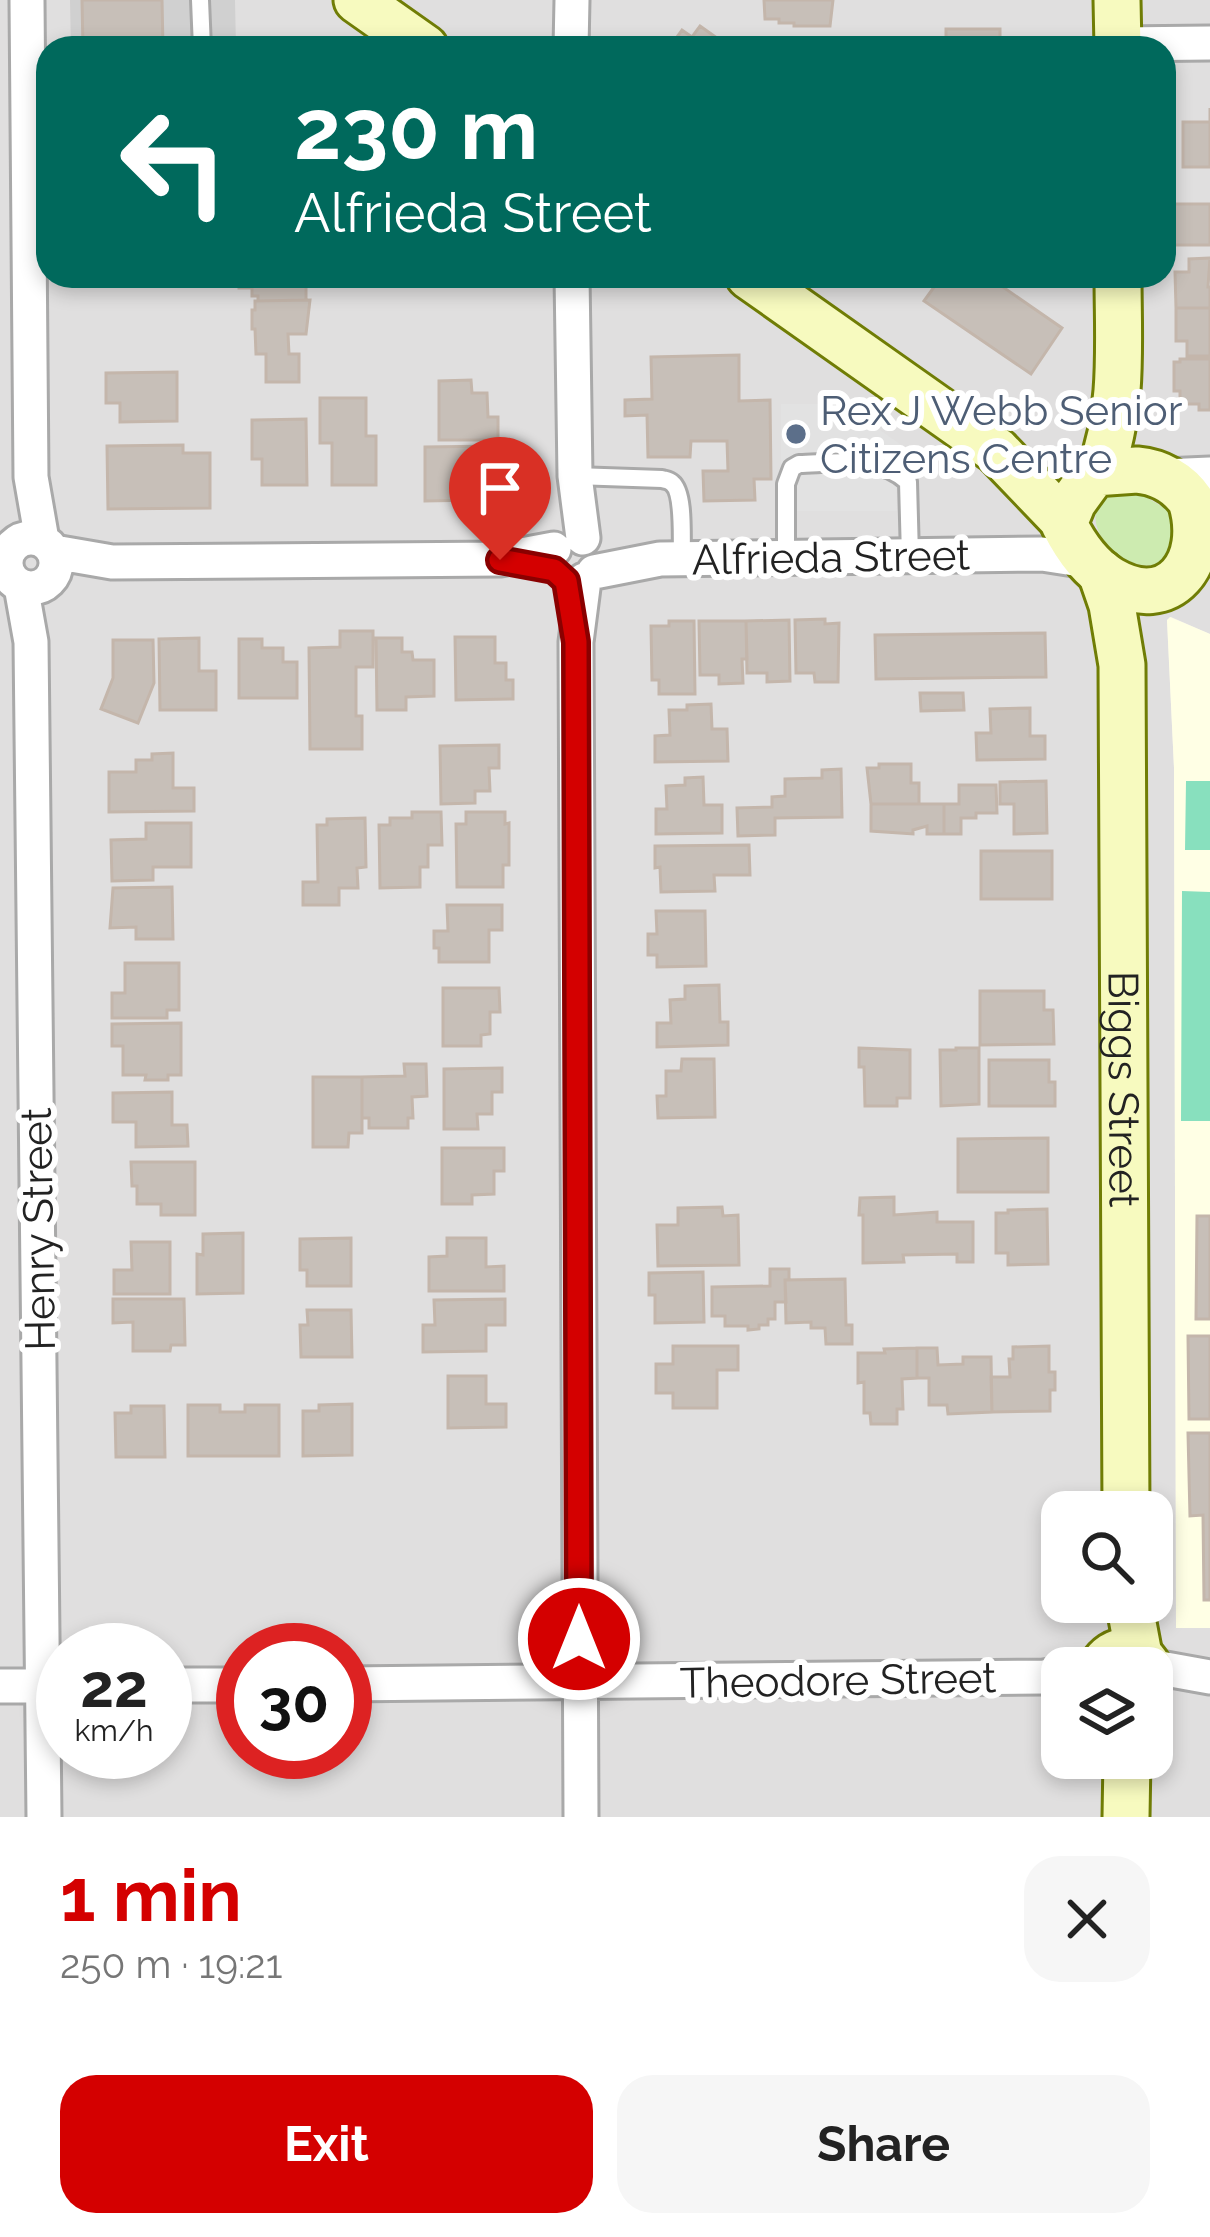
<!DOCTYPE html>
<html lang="en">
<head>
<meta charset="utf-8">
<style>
  body { margin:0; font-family:Raleway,sans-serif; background:#f6f6f6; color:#222; height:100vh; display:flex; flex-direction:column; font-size:45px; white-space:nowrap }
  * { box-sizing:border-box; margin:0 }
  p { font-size:39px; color:#767676 }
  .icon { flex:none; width:66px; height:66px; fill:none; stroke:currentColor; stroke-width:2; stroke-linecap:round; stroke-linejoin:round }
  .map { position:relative; height:1817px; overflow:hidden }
  .sheet { display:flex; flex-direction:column; background:#fff; flex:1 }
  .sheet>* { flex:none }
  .guide { position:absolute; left:36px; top:36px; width:1140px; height:252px; border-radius:36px; box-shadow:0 6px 18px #0003; background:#00695c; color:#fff; overflow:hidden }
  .controls { position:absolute; left:1041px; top:1491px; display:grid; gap:24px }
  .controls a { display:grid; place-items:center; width:132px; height:132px; border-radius:24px; background:#fff; box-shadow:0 6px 18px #0003; font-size:60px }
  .speed { position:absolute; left:36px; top:1623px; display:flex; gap:24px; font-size:60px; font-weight:700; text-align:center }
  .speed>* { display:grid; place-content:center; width:156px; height:156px; border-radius:50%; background:#fff; box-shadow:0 6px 18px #0003; line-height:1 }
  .speed small { font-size:30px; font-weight:400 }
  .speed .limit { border:18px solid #d22; background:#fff; color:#111 }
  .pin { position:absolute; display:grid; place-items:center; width:102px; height:102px; color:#fff; margin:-123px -51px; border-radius:50% 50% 50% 0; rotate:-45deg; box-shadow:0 0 12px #0007 }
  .pin .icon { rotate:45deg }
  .me { position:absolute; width:132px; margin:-66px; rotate:0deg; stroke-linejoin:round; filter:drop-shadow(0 0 9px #0008) }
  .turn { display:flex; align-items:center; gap:42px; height:252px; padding:0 60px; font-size:54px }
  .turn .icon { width:156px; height:156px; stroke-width:2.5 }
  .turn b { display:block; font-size:84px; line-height:102px }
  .round { display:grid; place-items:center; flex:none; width:126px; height:126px; border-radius:36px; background:#f6f6f6 }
  .head { display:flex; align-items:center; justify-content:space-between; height:204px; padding:0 60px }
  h1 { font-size:72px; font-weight:700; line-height:90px; color:#d40000 }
  .cta { display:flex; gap:24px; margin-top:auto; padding:24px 60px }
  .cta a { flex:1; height:138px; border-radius:36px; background:#d40000; color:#fff; font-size:48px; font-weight:700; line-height:138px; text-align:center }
  .cta a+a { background:#f6f6f6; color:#222 }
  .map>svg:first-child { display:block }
  .residential { fill:#e0dfdf; fill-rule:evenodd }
  .education { fill:#ffffe5 }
  .religious { fill:#d0d0d0 }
  .grass { fill:#cdebb0 }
  .pitch { fill:#88e0be }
  .parking { fill:#e2e2e2 }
  .building { fill:#c7bfb8; stroke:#c4b6ab; stroke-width:3 }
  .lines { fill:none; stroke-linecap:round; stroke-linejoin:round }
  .lane-casing { stroke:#a9a9a9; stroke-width:22 }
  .street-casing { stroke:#a9a9a9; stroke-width:39 }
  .secondary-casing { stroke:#707d05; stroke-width:51 }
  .lane { stroke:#fff; stroke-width:16 }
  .street { stroke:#fff; stroke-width:33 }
  .secondary { stroke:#f7fabf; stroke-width:45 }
  .route-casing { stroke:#8a0000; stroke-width:30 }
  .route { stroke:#d40000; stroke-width:21 }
  .service-dot { fill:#5c6f8a; stroke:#fff; stroke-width:4.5 }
  .labels { text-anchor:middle; stroke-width:12; stroke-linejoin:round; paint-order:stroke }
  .service-label { font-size:42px; fill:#4e5e75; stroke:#fff; text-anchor:start }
  .street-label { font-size:42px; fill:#222; stroke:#fff }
</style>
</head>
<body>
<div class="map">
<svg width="1210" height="1817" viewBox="0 0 1210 1817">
  <rect width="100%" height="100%" fill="#f2efe9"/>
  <!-- residential -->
  <path class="residential" d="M0 0H1210V634L1171 617 1167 620 1174 768 1176 1627 1210 1628V1817H0ZM48 48H1164V276H48ZM1062 1512H1152V1602H1062ZM63 1650H165V1752H63ZM243 1650H345V1752H243ZM1062 1668H1152V1758H1062Z"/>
  <!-- education -->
  <path class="education" d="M1170 617 1210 634V1628H1176L1174 768 1167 620Z"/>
  <!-- religious -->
  <path class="religious" d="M70 0H235L236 48H71Z"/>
  <!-- grass -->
  <path class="grass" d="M1119 492 1144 496 1170 511 1179 547C1173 552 1165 562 1157 564 1120 576 1063 510 1119 492Z"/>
  <!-- pitch -->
  <path class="pitch" d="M1186 781H1210V850H1185Z
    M1182 891 1210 892V1121H1181Z"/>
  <!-- parking -->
  <path class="parking" d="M781 404H843L907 449 896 464 897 511H781Z"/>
  <!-- building -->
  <path class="building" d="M82 0H162L163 48H83Z
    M764 0H833L830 26H794V23H779V19H765Z
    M700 26 731 48H669L682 30 692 37Z
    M946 29H1000V44L1040 43V48H946Z
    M1210 108V167H1183V122H1210Z
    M1173 204H1210V245H1174Z
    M1210 258 1208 287H1210V308H1176L1175 272H1189V259Z
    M239 276H306V300L258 301V296H252V288H239Z
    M942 276H987L1062 328 1031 374 924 301Z
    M310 300 306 334H288L289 354H299V382H266V354H256L255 329H252V310H255V301Z
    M1176 308H1210V356H1187V341H1176Z
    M739 355V401L770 400 771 479H754L755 500 704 501 703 471H728L727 441H691L690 457H648L647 415 625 416V400L652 399 651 357Z
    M1180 359H1210V410H1199V404H1180V391H1174V362H1180Z
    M177 372V421L120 422V403H106V373Z
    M471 380 472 393H487L488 417H498V440H439V381Z
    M320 398H366V436H376V485H332V443H320Z
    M306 419 307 485H262V459H252V420Z
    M183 445V453H210V508L108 509 107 446Z
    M496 446 497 483 478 484V500L425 501V447Z
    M825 619V624L839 623 838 682H815L814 673H796L795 620Z
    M789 620 790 681 767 682V673H747L746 621Z
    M669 621H694L695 694H659V680H652L651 626H669Z
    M699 621H746L747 659H742L743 683 719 684V675H700Z
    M340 631H373V667H356V716H362V749H310L309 648 340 647Z
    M1045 633 1046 677 876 679 875 635Z
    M455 637H495V663H506V680H513V699L456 700Z
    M199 638V671H216V710H160L159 639Z
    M376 638H402V652H412L413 660H434V696L406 697V710H377Z
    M239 639H262V648H283V662H297V698H239Z
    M113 640H153L154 683 138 723 101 709 113 678Z
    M920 693H963L964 710 921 711Z
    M711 704 712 729H727L728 761 655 762V736L670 735 669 710H687V705Z
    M1030 708V736H1045V759L977 760 976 733H991L990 709Z
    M499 745V768H489L490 791H475V803L441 804 440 746Z
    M173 753V788H194V811L109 812V772H136V760H152V754Z
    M879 764H911V783H919V804H871L867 768H879Z
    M841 769 842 817 775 818V835L738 836 737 808 772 807V797L785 796V779L822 778V770Z
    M703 777 704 805H722V833L656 834V809H667L666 786 685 785V778Z
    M1046 781 1047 833 1014 834V804H1000V782Z
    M959 785H996L997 813H976V818H961V834H944V804H959Z
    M871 804H944V834H927V826L913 830V834L871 831Z
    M412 812H441L442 845H428V867H420V887L380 888 379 825H390V818H412Z
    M466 812H505V824L509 823V865H503V887H457L456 824H466Z
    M365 818 366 867 357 868 358 888H339V905H303V882H318L317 825H327V819Z
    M146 823H191V867H153V880L112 881 111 840 146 839Z
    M749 845 750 875H714L715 891 661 892 660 867 655 868V846Z
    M981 851H1052V899H981Z
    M172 887 173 939H136V927L110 928 113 888Z
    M447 905H502V930H489V962H439V948H434V931H448Z
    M656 911H705L706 966 657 967V955H648V934H657Z
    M125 963H179V1010H167V1018H112V993H125Z
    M719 985 720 1022H728V1045L657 1047V1023H671L670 1000 685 999V986Z
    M443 988H499L500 1012H490V1034L481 1035V1046H443Z
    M980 991H1044V1010H1053L1054 1044 980 1045Z
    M181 1023V1075H168V1080H145L146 1075H123V1046H112V1024Z
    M859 1048 910 1050V1098H897V1106H865L864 1067H859Z
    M956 1048H979V1104L941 1106 940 1050H956Z
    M682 1059H714L715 1117 658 1118 657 1096H666V1071H681Z
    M989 1060H1049V1082H1055V1106H989Z
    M404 1064H426L427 1096 412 1097 413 1118H408V1128H369V1118H362V1077L405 1076Z
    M502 1068V1092H492V1114H477L478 1129H444V1069Z
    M313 1077H362V1133H349L348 1147H313Z
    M172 1092V1125H187L188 1146 136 1147V1122H113V1093Z
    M1048 1138V1192H958V1139Z
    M442 1148H504V1171H494V1194L472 1195V1204H442Z
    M131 1162H195V1215H161V1204H137V1186H132Z
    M894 1197V1215L937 1212V1222H973V1262H957V1254L903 1255 904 1262 863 1263V1215H859L860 1198Z
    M722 1207 723 1216 738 1215 739 1265 658 1266 657 1225H678V1208Z
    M1047 1209 1048 1264 1008 1265V1253H996V1213H1008V1210Z
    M1197 1216H1210V1319H1196Z
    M243 1233V1293L197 1294V1254L203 1255V1234Z
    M351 1238V1286H307V1270H300V1239Z
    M447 1238H486V1267L504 1266V1291H429V1257L447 1256Z
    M131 1242H170V1294H114V1270H132Z
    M770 1269H789V1280H785L786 1302H775V1319H768V1325H759V1329L748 1330V1326H725V1316H712V1287L770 1286Z
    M703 1272 704 1322 655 1323V1295H649V1273Z
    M845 1279 846 1325H852V1344H826L825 1328H811V1322L786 1323 785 1280Z
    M113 1299H184L185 1345H171L170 1351H133V1322L113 1323Z
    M505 1299V1325H486V1351L423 1352V1325H435L434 1300Z
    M307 1310H351L352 1357H301L300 1325H308Z
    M1188 1336H1210V1419H1189Z
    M673 1346H738V1370H717V1408H673V1393H656V1364H673Z
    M1049 1346V1372H1055V1390H1050V1411L992 1412 991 1377H1010L1009 1359H1013V1347Z
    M917 1348H937L938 1365 963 1364V1357H991L992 1412 948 1414 947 1405H929V1378H917Z
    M917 1348V1378L902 1379 903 1409H897V1424H871L870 1413H864V1382L858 1383V1353H885L884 1349Z
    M448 1376H486V1404H506V1427L448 1428Z
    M352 1404V1455L303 1456V1411H319V1405Z
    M188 1405H220V1412H245V1405H279V1456H188Z
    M131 1406H164L165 1457H116L115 1413H131Z
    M1188 1433H1210V1600H1204L1203 1515 1190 1516Z"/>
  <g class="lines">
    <!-- lane casing -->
    <g class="lane-casing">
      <path id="lane" d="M200 0 202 48
        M575 476 662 479C665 480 669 480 672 483 685 493 681 542 682 558
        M786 558V484L792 468 799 464C835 463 879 455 908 482L910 556"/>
    </g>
    <!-- street casing -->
    <g class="street-casing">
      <path id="street" d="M27 0 31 477 42 540
        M1118 44 1210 43
        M571 48 572 0
        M572 276 575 476 583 538
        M1164 476 1210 474
        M6 563a25 25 0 1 1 50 0a25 25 0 1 1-50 0Z
        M54 552 112 562 500 559 554 549
        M594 572 660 559 1042 554 1087 561
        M21 586 31 642 44 1817
        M1149 1666 1210 1677
        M345 1684 1044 1677 1062 1674
        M165 1685H243
        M0 1686H61
        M581 1817 576 642 584 580"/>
    </g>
    <!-- secondary casing -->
    <g class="secondary-casing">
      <g id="secondary">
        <path d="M357 0 425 48"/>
        <path d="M1117 0 1118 48"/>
        <path d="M749 276 997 451 1063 520"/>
        <path d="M1137 470C1159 472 1179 483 1191 501 1210 562 1170 614 1111 580 1089 567 1075 546 1064 524L1073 502 1094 473Z"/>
        <path d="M1100 471C1124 409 1118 341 1118 276"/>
        <path id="s1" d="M1101 573 1112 605 1122 665 1126 1512"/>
        <path d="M1129 1602 1139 1655"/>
        <path d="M1101 1668C1114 1646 1137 1646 1149 1668"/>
        <path d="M1126 1817 1127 1758"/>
      </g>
    </g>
    <!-- lane -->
    <use href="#lane" class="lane"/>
    <!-- street -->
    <use href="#street" class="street"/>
    <!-- secondary -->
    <use href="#secondary" class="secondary"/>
  </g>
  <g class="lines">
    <!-- route casing -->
    <g class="route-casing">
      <path id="route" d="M500 560 554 570 566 581 576 642 579 1639"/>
    </g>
    <!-- route -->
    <use href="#route" class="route"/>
  </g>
  <!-- markers -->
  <circle class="service-dot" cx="796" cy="434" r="12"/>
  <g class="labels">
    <!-- service labels -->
    <g class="service-label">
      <text x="820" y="425">Rex J Webb Senior<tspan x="820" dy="48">Citizens Centre</tspan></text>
    </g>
    <!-- street labels -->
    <g class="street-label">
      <text transform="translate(831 557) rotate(-1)" y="15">Alfrieda Street</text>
      <text dy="15" stroke="none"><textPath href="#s1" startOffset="519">Biggs Street</textPath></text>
      <text transform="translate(38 1229) rotate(-91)" y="15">Henry Street</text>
      <text transform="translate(838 1680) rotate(-1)" y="15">Theodore Street</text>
    </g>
  </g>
</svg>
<div class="controls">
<a><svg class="icon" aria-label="search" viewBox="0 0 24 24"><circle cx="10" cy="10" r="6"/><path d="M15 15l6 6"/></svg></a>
<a><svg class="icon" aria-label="layers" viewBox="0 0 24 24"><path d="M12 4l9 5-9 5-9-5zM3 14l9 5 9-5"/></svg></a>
</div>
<div class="speed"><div>22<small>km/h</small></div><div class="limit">30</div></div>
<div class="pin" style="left:500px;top:560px;background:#d93025"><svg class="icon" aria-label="arrive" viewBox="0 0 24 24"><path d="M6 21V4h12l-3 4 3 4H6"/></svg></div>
<svg class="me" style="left:579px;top:1639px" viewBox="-20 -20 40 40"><circle r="17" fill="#d40000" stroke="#fff" stroke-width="3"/><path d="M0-11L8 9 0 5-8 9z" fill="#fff"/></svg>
<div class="guide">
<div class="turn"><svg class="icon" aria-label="left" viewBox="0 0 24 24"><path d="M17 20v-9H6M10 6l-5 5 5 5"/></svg><div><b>230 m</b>Alfrieda Street</div></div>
</div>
</div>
<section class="sheet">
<div class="head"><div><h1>1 min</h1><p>250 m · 19:21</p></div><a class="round"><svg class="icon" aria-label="close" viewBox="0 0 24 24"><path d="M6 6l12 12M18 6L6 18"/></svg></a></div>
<div class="cta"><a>Exit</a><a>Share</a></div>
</section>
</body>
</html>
